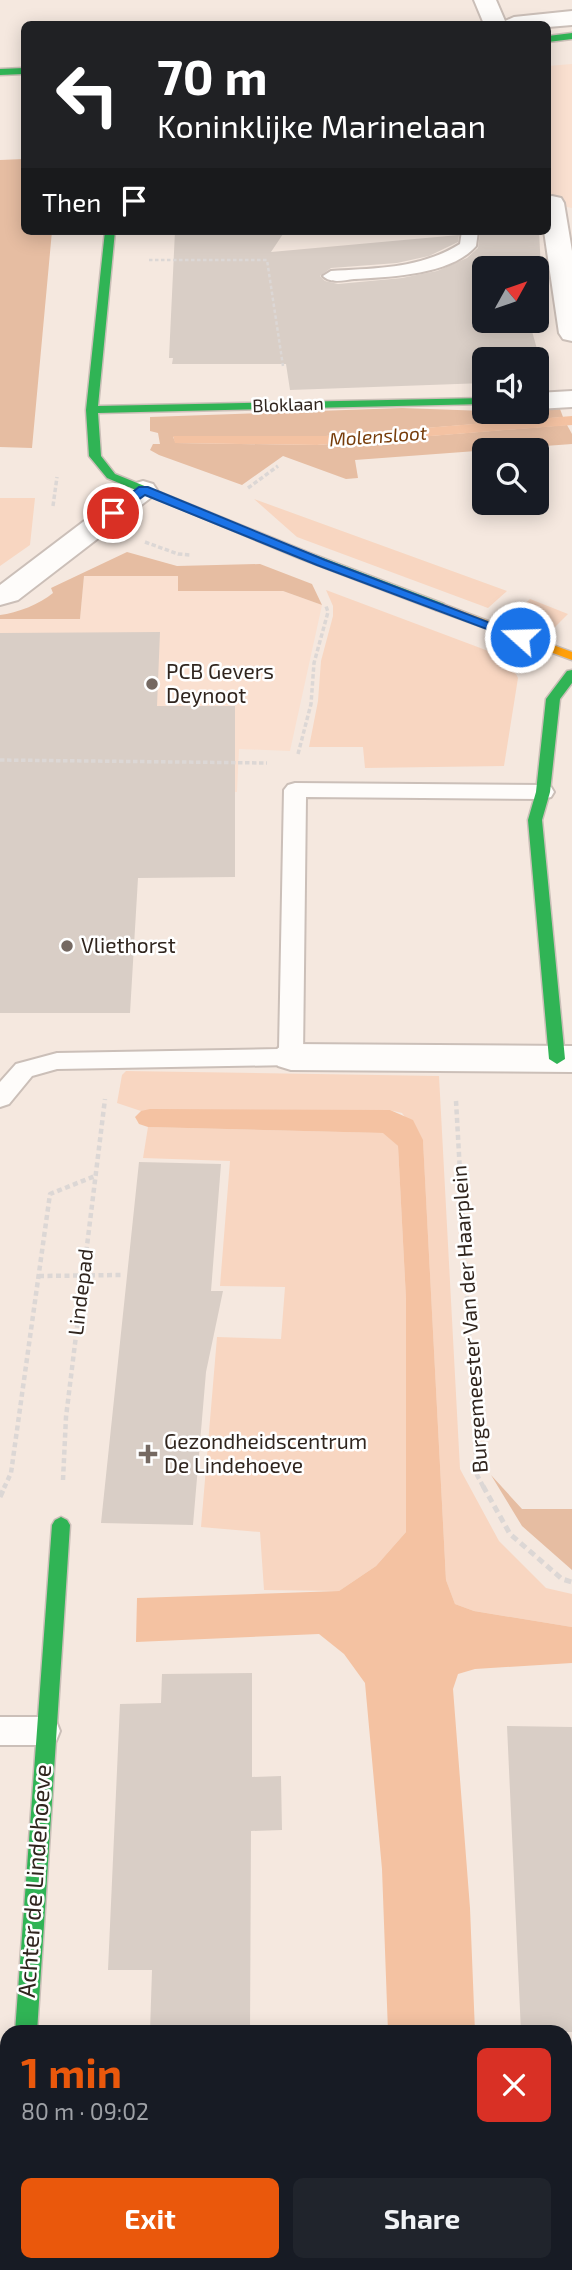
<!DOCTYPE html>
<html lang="en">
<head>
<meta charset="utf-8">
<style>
  body { margin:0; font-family:"Exo 2",sans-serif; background:#20242c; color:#f1f3f6; height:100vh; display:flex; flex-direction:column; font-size:26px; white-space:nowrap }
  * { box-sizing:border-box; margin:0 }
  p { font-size:23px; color:#9ea1a6 }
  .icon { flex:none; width:38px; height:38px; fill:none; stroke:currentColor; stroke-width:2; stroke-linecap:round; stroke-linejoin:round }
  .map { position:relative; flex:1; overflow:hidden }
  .details { position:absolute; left:0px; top:2025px; width:572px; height:247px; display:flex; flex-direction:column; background:#171b24; border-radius:21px 21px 0 0; box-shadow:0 4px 18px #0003 }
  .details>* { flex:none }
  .guide { position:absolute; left:21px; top:21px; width:530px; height:214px; border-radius:10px; box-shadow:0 4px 18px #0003; background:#202124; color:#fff; overflow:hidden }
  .needle { width:46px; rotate:50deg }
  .controls { position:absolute; left:472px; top:256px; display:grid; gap:14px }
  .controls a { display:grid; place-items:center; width:77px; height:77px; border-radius:10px; background:#171b24; box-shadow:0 4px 18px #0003; font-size:35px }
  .pin { position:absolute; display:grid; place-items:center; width:60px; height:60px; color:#fff; margin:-30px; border:4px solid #fff; border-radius:50%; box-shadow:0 2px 7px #0007 }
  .me { position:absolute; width:77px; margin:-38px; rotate:290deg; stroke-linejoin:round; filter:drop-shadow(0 0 5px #0008) }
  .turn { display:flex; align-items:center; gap:24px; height:147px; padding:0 21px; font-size:32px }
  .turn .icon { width:91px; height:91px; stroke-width:2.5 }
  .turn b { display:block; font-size:49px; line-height:60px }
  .then { display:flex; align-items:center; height:66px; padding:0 21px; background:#0003; gap:14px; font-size:26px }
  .round { display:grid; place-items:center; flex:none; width:74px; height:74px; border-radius:10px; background:#20242c }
  .headline { display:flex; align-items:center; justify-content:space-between; height:119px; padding:0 21px }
  h1 { font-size:42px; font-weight:700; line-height:52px; color:#ea580c }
  .primary-button { display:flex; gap:14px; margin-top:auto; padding:14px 21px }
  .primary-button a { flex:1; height:80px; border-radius:10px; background:#ea580c; color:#fff; font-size:28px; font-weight:700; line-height:80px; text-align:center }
  .primary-button a+a { background:#20242c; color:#f1f3f6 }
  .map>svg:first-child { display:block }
  .built { fill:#fae0d0 }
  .green { fill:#f8d6c1 }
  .forest { fill:#e6bda2 }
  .water { fill:#f4c2a2 }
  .building { fill:#d9cec6; fill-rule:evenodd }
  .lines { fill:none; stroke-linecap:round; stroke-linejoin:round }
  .lane-casing { stroke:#cbbfb8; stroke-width:4 }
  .street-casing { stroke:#cbbfb8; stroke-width:4 }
  .fast-casing { stroke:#cbbfb8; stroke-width:3 }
  .slow-casing { stroke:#cbbfb8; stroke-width:3 }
  .path-far3 { stroke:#dcd7d5; stroke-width:2.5; stroke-dasharray:3.5 2.5; stroke-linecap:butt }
  .path-far2 { stroke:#dcd7d5; stroke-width:3.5; stroke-dasharray:4.5 2.5; stroke-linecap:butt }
  .path-far1 { stroke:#dcd7d5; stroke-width:4.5; stroke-dasharray:5 3.5; stroke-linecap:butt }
  .path { stroke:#dcd7d5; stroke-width:5; stroke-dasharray:7 4.5; stroke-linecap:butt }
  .lane { fill:#fefcfa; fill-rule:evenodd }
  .street { fill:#fefcfa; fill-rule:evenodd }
  .fast { fill:#30b455; fill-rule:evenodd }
  .slow { fill:#ff9f0a; fill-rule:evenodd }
  .route { fill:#1a73e8; stroke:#114b97; stroke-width:2 }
  .poi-dot { fill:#756962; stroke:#fff; stroke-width:2.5 }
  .labels { text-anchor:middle; stroke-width:5; stroke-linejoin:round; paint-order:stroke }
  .far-street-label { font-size:18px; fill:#30251e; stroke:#fff }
  .far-water-label { font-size:19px; font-style:italic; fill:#773d0b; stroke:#fff }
  .poi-label { font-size:21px; fill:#30251e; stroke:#fff; text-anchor:start }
  .street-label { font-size:21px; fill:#30251e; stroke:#fff }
  .near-street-label { font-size:24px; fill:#30251e; stroke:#fff }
</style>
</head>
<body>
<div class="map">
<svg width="572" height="2270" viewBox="0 0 572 2270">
  <rect width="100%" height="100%" fill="#f5e8df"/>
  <!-- built -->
  <path class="built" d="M572 64V208L548 203V66Z
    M84 576H179L178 591H283L322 605 290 751 239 749 237 792 0 791V619H80Z"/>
  <!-- green -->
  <path class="green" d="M0 498H35L30 545 0 566Z
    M254 499 507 591 488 608 297 537Z
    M326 590 499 655 512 666 518 678 504 766 365 768 363 747H309L318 701 321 661 333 616V606Z
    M530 599 568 614 551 631 511 617Z
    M126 1071 439 1076 460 1469 499 1541 546 1588 572 1594V1627L474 1611 455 1604 446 1580 423 1141 402 1113 389 1110 141 1111 117 1103 122 1075Z
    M148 1127 384 1133 398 1146 406 1299V1532L376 1566 339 1591 264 1590 260 1532 201 1527 217 1337 281 1339 285 1287 220 1286 230 1161 143 1158Z"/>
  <!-- forest -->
  <path class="forest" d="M24 159V231H52L32 448 0 447V160Z
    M402 408 485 411 560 409 563 417 326 436 173 437 176 443 317 445 567 425 572 434V444L355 460 358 478 346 479 283 456 242 485 159 455 150 450 153 444H160L158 433 150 431V417Z
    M127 552 177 566 260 564 312 584 322 605 283 591H178V576H84L80 619H0V615C17 613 40 604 53 593L51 588Z
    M491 1475 522 1509H572V1570L522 1526Z"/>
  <!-- water -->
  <path class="water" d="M572 416V425L317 445 175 443 173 436H326Z
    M150 1109 390 1110 413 1120 423 1140 446 1580 455 1604 474 1611 572 1627V1663L475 1669 458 1674 453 1689 470 1908 475 2032H388L382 1869 365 1683 344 1654 319 1634 136 1642 137 1598 339 1591 376 1566 406 1532V1299L398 1146 383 1133 148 1127 139 1124 135 1117 141 1111Z
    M398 2265V2264L554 2265 539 2270H398Z"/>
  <!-- building -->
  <path class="building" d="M175 231H285L271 252 459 235 458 242 429 256 397 263 331 268 320 276 325 281 338 284 402 278 437 271 467 258 478 248 480 233 539 231 542 288H538L545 324H530L546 381H537V359H485V383L290 390 286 364H172L173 358H169ZM485 268H537V320H485Z
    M160 632 157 706H235V877L138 878 130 1013H0V633Z
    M139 1162 221 1164 211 1291H223L206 1372 193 1525 101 1523Z
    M252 1673V1777L281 1776 282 1830 251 1831 250 2032H150L152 1970H108L120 1704 161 1703 162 1674Z
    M507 1726 572 1727V2032H521Z"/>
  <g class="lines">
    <!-- lane casing -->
    <g class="lane-casing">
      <path id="lane" d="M462 231H478L476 246C451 275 390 277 354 279 344 280 331 284 323 276L331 271C377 268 420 269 460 244Z
        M295 783 543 785 551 787 554 792 551 797 543 799 306 797 303 1057 299 1063 291 1065 57 1069 32 1076 9 1104 0 1107V1082L16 1064 57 1053 279 1049 284 790 288 785Z
        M0 1717H45L56 1721 60 1731 56 1741 45 1745H0Z"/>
    </g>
    <!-- street casing -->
    <g class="street-casing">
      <path id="street" d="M474 0H496L505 21 514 17 572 11V25L548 27V24H484Z
        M552 196 561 198 564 203 572 251V341L563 339 559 333 544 231H548V197Z
        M572 391V407L537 409V393Z
        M143 481 153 484 157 490 153 496 18 600 0 605V585L133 484Z
        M291 1044 572 1046V1072L291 1070 278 1066 272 1057 278 1048Z
        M169 2264H231L233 2270H172Z"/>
    </g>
    <!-- fast casing -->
    <g class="fast-casing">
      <path id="fast" d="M572 33V39L548 42V36Z
        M24 68V74L0 75V69Z
        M105 231H115L98 406 485 398V404L98 413 101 456 115 474 307 552 444 604V610H436L299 558 107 478 89 456 86 410Z
        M572 670V683L560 699 550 792 542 820 565 1059 557 1064 549 1059 528 820 536 792 546 699 567 671Z
        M61 1517 67 1520 70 1525 37 2032H15L52 1525 55 1520Z"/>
    </g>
    <!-- slow casing -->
    <g class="slow-casing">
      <path id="slow" d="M440 603 572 652V660L436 610V604Z"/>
    </g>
    <!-- path-far3 -->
    <path class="path-far3" d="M149 260H267L283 366"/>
    <!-- path-far2 -->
    <path class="path-far2" d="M248 488 278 466
      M53 506 57 477
      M145 542 178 554 190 555
      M298 754 311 704 314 663 328 612 326 606
      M0 760 267 763"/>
    <!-- path-far1 -->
    <path class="path-far1" d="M456 1101 477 1475 484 1488
      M39 1276 122 1275
      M63 1480 66 1417 105 1099
      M4 1488 11 1473 50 1194 95 1176"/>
    <!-- path -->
    <path class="path" d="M483 1486 510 1534 562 1579 572 1582
      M0 1497 5 1486
      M0 2162 7 2167
      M120 2264 124 2270"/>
    <!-- lane -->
    <use href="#lane" class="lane"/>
    <!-- street -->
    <use href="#street" class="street"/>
    <!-- fast -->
    <use href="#fast" class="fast"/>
    <!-- slow -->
    <use href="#slow" class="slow"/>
  </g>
  <!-- route -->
  <path class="route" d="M139 487H148L325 560 527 637 525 640H516L317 565 145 495 117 515H109V510Z"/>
  <!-- markers -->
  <g class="poi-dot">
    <circle cx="152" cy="684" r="7"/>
    <circle cx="67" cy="946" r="7"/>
    <path d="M144.5 1443.5h7v7h7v7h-7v7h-7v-7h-7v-7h7z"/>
  </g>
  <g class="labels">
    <!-- far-street labels -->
    <g class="far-street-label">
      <text transform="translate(288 405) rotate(-2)" y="6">Bloklaan</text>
    </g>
    <!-- far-water labels -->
    <g class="far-water-label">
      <text transform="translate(378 436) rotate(-4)" y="7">Molensloot</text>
    </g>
    <!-- poi labels -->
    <g class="poi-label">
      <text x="166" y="679">PCB Gevers<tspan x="166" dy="24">Deynoot</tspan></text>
      <text x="81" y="953">Vliethorst</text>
      <text x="164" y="1449">Gezondheidscentrum<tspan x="164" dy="24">De Lindehoeve</tspan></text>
    </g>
    <!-- street labels -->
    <g class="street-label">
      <text transform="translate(81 1292) rotate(-83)" y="7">Lindepad</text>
      <text transform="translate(470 1319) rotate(-94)" y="7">Burgemeester Van der Haarplein</text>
    </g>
    <!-- near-street labels -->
    <g class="near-street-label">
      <text transform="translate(35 1881) rotate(-86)" y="8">Achter de Lindehoeve</text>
    </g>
  </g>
</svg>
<div class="controls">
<a><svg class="needle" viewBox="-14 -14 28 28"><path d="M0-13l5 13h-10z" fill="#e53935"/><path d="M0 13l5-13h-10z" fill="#9ea1a6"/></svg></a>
<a><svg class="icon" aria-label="sound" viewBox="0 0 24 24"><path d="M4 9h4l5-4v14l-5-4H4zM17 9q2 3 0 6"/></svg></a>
<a><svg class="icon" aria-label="search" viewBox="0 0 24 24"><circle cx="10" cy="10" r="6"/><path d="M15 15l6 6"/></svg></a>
</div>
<div class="pin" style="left:113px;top:513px;background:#d93025"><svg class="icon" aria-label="arrive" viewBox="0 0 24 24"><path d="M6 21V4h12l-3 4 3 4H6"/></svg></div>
<svg class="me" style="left:520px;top:637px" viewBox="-20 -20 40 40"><circle r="17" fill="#1a73e8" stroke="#fff" stroke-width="3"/><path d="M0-11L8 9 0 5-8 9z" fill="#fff"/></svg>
<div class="guide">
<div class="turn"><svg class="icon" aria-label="left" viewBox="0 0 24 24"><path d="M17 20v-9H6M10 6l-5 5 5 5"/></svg><div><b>70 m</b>Koninklijke Marinelaan</div></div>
<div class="then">Then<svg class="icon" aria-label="arrive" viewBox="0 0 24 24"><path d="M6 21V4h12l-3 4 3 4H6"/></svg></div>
</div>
<section class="details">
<div class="headline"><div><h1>1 min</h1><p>80 m · 09:02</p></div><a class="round" style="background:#d93025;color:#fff"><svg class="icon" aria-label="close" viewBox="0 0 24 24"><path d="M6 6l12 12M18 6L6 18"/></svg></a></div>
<div class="primary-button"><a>Exit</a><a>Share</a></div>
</section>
</div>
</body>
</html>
